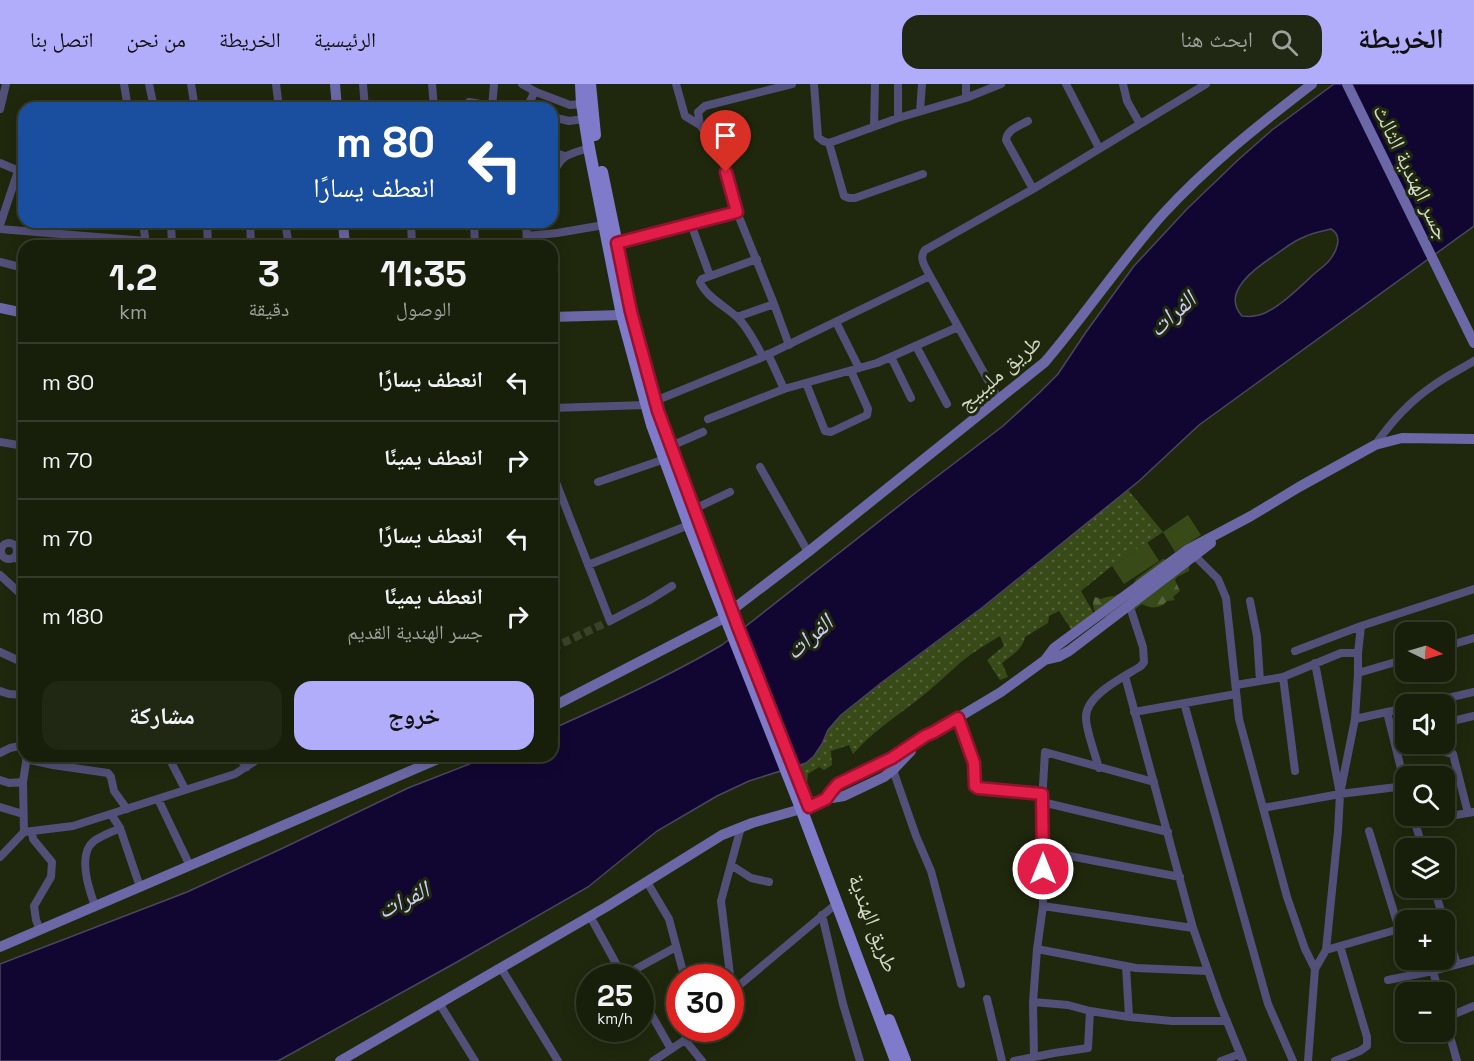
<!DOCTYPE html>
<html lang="ar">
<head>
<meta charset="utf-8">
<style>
  body { margin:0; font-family:"Space Grotesk","Noto Naskh Arabic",sans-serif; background:#202713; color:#f1f3f6; direction:rtl; height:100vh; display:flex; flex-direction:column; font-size:22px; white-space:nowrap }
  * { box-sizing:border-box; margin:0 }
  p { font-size:20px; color:#9ea29c }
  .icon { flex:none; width:33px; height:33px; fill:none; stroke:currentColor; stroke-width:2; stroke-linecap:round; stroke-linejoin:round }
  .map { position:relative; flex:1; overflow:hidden; direction:ltr }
  .sheet { position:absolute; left:18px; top:156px; width:540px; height:522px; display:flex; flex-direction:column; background:#171e0a; border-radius:18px; box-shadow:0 3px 15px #0003,0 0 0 2px #363c2b; direction:rtl }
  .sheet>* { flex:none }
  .guide { position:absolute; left:18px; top:18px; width:540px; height:126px; border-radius:18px; box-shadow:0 3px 15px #0003,0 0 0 2px #363c2b; direction:rtl; background:#1a4fa0; color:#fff; overflow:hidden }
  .needle { width:39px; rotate:95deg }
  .controls { position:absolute; left:1395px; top:538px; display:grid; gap:12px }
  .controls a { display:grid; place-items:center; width:60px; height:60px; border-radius:12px; background:#171e0a; box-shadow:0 3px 15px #0003,0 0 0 2px #363c2b; font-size:30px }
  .speed { position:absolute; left:576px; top:880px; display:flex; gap:12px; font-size:30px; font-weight:700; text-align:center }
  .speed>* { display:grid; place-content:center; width:78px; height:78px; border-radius:50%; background:#171e0a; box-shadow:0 3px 15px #0003,0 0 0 2px #363c2b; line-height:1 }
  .speed small { font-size:15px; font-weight:400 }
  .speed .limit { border:9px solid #d22; background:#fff; color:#111 }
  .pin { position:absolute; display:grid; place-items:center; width:51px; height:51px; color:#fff; margin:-62px -26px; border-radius:50% 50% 50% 0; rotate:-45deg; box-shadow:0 0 6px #0007 }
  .pin .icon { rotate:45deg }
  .me { position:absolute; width:66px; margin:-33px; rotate:0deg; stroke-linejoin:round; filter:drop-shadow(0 0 4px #0008) }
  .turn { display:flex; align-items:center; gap:21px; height:126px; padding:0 24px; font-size:27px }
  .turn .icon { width:78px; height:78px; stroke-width:2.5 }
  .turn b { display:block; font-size:42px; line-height:51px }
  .eta { display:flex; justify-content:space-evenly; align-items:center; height:102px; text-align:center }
  .eta b { font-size:36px; font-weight:700; line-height:42px }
  .action { display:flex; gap:12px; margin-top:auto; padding:12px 24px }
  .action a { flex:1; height:69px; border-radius:18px; background:#b1adfa; color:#111; font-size:24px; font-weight:700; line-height:69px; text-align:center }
  .action a+a { background:#202713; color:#f1f3f6 }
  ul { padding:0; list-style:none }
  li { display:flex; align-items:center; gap:18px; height:78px; padding:0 24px; border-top:2px solid #363c2b }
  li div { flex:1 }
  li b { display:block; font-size:22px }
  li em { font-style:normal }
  header { display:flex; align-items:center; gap:36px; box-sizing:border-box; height:84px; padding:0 30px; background:#b1adfa; color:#111 }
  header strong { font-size:28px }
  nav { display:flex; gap:33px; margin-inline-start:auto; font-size:21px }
  .search { width:420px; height:54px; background:#202713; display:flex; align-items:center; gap:15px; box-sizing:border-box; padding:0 21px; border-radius:18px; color:#9ea29c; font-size:22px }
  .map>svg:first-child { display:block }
  .green { fill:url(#green-dots) }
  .forest { fill:url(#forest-firs) }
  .pitch { fill:#394a19 }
  .water { fill:#110632; stroke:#4b455f; stroke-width:1.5; fill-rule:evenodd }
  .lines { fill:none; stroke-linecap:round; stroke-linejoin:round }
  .street-tunnel { stroke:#3a4329; stroke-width:8; stroke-dasharray:8 4; stroke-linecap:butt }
  .street { stroke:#525078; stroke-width:8 }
  .secondary { stroke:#6c68a7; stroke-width:10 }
  .primary { stroke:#807acb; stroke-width:12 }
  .route-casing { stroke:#92132f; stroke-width:15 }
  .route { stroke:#e11d48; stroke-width:10 }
  .labels { text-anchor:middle; stroke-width:6; stroke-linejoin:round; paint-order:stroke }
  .street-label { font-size:22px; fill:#d2d9c8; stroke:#1f280d }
  .water-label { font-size:24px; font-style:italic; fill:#cbcafa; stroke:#1f280d }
</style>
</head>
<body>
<header>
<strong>الخريطة</strong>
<div class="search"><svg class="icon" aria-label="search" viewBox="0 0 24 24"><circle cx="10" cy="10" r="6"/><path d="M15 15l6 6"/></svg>ابحث هنا</div>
<nav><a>الرئيسية</a><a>الخريطة</a><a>من نحن</a><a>اتصل بنا</a></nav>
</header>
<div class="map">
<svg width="1474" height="977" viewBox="0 0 1474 977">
  <defs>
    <pattern id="green-dots" width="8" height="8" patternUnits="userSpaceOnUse" patternTransform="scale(1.5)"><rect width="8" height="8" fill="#394a19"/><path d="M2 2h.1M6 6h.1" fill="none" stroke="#556439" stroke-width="1.8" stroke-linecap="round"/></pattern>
    <pattern id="forest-firs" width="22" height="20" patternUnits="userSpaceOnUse" patternTransform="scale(1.5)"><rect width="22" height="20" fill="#394a19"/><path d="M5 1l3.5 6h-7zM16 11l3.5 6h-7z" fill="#556439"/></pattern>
  </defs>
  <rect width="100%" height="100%" fill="#1f280d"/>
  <!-- green -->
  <path class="green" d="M1128 406 1163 448 1112 482 1081 507 1097 535 1075 551 1059 527 1049 532 1048 539 1025 553C1023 565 1011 572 1002 579L1008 593 1000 596 987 576 1004 562 1000 552C987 560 973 568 961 578 946 591 932 605 916 617 894 634 871 649 853 670L849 661 831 667 832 681 824 686 819 683 808 690 807 699 811 710 808 711 797 682C818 674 818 661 829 645 834 638 841 631 848 626 892 590 938 558 983 524 1032 485 1080 445 1128 406Z"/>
  <!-- forest -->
  <path class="forest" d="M1190 471 1189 487 1177 493 1175 496 1180 507 1173 513 1175 516 1167 517C1160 525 1151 525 1142 520L1134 526 1100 534C1094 529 1091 520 1095 513L1101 515 1107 513 1114 512 1130 506 1136 495 1163 475 1171 477Z"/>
  <!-- pitch -->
  <path class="pitch" d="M1188 431 1201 451 1175 468 1163 448Z
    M1147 458 1159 477 1124 500 1112 482Z"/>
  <!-- water -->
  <path class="water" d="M1334 0H1474V142L1199 341 1139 397 983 523 881 599 841 631 828 646 822 660 814 672 806 679 749 697 717 712 657 747 588 803 457 878 278 977H0V880L187 808 281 765 408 704 490 672H552V645C610 619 667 593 722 561L914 410 1003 342 1038 310 1058 290 1086 248 1134 182 1187 125 1238 76 1272 46ZM1331 145C1344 152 1336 169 1328 178 1324 182 1319 186 1314 190 1300 203 1282 221 1265 229 1258 232 1250 233 1242 232 1220 208 1257 183 1275 171 1284 165 1293 157 1304 153 1312 149 1322 147 1331 145Z"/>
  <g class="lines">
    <!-- street-tunnel -->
    <path class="street-tunnel" d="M552 564 610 537"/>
    <!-- street -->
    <path class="street" d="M124 0 128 24
      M149 0 154 24
      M191 0 195 24
      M276 0 279 24
      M363 0 365 24
      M432 0 434 24
      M522 0 536 8
      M676 0 685 32 700 41
      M814 0 818 53 823 57 829 59 898 34 966 14 1001 0
      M1066 0 1099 64
      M1123 0 1127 17 1140 40
      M966 14V0
      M448 24H460
      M464 24 466 20 469 18 492 22 528 24
      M492 24 494 0
      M527 24 533 11 536 8 570 21 582 20
      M0 25 6 0
      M920 27 922 0
      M552 33 569 37 584 35
      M898 34V0
      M1028 37C1020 42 1007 45 1006 56L1033 105
      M874 42 875 0
      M829 59 844 112 849 114H855L923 90
      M552 68 565 72
      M0 79 24 89
      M552 93C561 70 567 71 589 64
      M143 138 146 161
      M171 138 172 162
      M207 138 208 162
      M250 138 251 162
      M285 138 289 162
      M411 138 412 162
      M474 138 475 162
      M526 138 527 162
      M691 140 710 192
      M0 141 18 87
      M0 145 146 157
      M527 152 557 149 604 141
      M617 159 737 128
      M448 162 475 161
      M757 175 702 195 700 198C707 214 727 223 739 235 749 246 756 260 763 273
      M0 178 24 184
      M737 233 774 220
      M836 238 859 284
      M789 261 774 220 737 128 720 68 700 41 698 28 705 22 792 0
      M916 262 947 320
      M768 270 784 305
      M891 273 911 314
      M806 299 825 347 831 348 867 331 868 325 851 287
      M999 316 930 192C926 184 918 174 925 166L1033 105 1206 0
      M655 317 763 273 930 192
      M552 324 646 321
      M708 335 784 305 877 279 958 243
      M0 358 24 362
      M1375 361C1391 338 1410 317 1434 301 1447 292 1461 285 1474 277
      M671 362 703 348
      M760 383 808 468
      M552 388 610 537 648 517 672 502
      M598 398 665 375
      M694 425 730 408
      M1 467a8 8 0 1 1 16 0a8 8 0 1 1-16 0Z
      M1195 472 1218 495 1226 514 1239 635 1287 813 1305 865 1315 885
      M15 473 24 480
      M588 481 689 441
      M0 491 24 513
      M1250 517 1257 552 1260 597
      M1444 563 1474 554
      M1295 567 1361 542 1474 505
      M0 568 24 579
      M1315 579 1339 705
      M1358 589 1406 575
      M1125 592 1193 844 1219 918 1243 977
      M1283 593 1295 687
      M1236 601 1283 593 1341 569H1358
      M0 607 9 610 24 611
      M1184 619 1268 920 1293 977
      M1417 621 1474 608
      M1134 628 1236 610
      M1387 628 1406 624
      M958 634 974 679 975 702 978 704 1042 710
      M1355 635 1387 628 1406 705
      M1444 639 1474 632
      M1439 660 1441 667 1453 670 1468 729
      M0 669 10 664 24 661
      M144 672H164
      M168 672 185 705
      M236 672 239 674 247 683
      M26 675 53 681 108 689 111 693 114 707 127 725
      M1099 684C1095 670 1086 646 1086 634 1085 611 1124 593 1141 582L1144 578 1143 563 1129 520
      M893 686 916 752 931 787 961 900
      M0 696 9 699 23 698
      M158 715 190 782
      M1042 718 1168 748
      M0 723 23 730
      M1263 724 1340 710 1405 702
      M111 730 120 744 140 803
      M1413 732 1423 765
      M1415 738 1474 728
      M1369 747 1399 845
      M24 748 23 698 27 672
      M32 748 33 755 52 778 51 793 34 822 36 836 40 846
      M1043 767 1180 793
      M0 773 24 748 73 742 235 690 263 672
      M731 781 751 794 769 798
      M647 798 669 835 682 884 687 894
      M1434 804 1444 837
      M95 822C89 806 77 770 94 757 101 752 112 748 120 744
      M1043 822 1193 844
      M822 831 843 920 860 977
      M590 832 624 894
      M1427 837 1442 833
      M1444 840 1457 880
      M1037 865 1136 884 1207 887
      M1326 866 1406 843
      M1126 882 1129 933
      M501 884 558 977
      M1433 887 1439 909
      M623 892 676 863
      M1388 896 1433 887 1474 876
      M732 907 721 817 741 743
      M730 909 836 820
      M987 915 1002 977
      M640 916 651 930 671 965
      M1033 918 1068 921 1090 927 1129 933 1172 937H1227
      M439 919 475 977
      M1444 931 1457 977
      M1445 934 1474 922
      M687 945 685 956 702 977
      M1034 973 1033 918 1037 865 1043 822 1042 718 1045 668 1154 698
      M653 977 685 956
      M1014 977 1054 969 1088 964 1090 927
      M1221 977 1240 970
      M1308 977 1315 885 1326 866 1338 747 1340 710 1355 635 1358 589V569L1361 542
      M1335 977 1360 967 1367 962V953L1340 862"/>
    <!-- secondary -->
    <path class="secondary" d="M335 0 337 24
      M1347 0 1474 259
      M343 138 345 162
      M0 224 24 229
      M552 233 622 231
      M732 526 808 468 1045 278C1086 230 1121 177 1163 130 1208 81 1260 40 1312 0
      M1045 576 1058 573 1069 567 1211 459
      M552 623 726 533
      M826 715 831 708 839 700 892 674 925 652 934 648 1001 608 1045 576 1054 564 1187 466 1251 432 1299 403 1375 361 1402 354 1474 355
      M809 724 826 715 844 712 884 693 893 686 911 667
      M0 863 445 672
      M340 977 606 823 722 751 752 739 801 725"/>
    <!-- primary -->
    <path class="primary" d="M581 0 582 20 589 64 622 231 652 341 689 441 799 719 896 977
      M590 0 595 51
      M602 88 631 228 658 327 738 542
      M889 936 905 977"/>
  </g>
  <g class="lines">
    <!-- route casing -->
    <g class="route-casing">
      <path id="route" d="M726 88 737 128 617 159 631 228 658 327 738 543 809 723 826 715 831 708 838 700 892 674 925 652 934 648 958 634 974 679 975 702 978 704 1042 710 1043 785"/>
    </g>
    <!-- route -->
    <use href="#route" class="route"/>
  </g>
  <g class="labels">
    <!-- street labels -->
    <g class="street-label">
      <text transform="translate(1412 88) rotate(64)" y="8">جسر الهندية الثالث</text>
      <text transform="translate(999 288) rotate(-41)" y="8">طريق مليبيج</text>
      <text transform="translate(874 839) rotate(69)" y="8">طريق الهندية</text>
    </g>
    <!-- water labels -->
    <g class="water-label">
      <text transform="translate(1172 230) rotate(-42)" y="8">الفرات</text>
      <text transform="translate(809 553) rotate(-41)" y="8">الفرات</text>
      <text transform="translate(403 816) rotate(-26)" y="8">الفرات</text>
    </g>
  </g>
</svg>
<div class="controls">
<a><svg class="needle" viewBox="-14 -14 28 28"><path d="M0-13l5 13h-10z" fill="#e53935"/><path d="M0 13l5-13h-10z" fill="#9ea29c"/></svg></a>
<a><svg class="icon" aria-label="sound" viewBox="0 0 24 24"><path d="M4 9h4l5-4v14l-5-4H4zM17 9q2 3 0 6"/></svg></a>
<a><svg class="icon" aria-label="search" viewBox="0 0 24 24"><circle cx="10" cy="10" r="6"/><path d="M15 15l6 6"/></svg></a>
<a><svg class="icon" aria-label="layers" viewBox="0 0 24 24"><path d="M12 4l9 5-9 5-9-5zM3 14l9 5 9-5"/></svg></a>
<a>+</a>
<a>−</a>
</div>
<div class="speed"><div>25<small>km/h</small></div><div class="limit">30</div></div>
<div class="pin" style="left:726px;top:88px;background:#d93025"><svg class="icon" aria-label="arrive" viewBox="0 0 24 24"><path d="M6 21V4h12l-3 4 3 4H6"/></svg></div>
<svg class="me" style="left:1043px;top:785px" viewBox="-20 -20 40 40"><circle r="17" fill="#e11d48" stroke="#fff" stroke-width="3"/><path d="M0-11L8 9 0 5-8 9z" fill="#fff"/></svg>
<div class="guide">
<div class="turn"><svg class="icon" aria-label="left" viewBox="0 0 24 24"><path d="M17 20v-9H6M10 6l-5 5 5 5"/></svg><div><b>80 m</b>انعطف يسارًا</div></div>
</div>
<section class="sheet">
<div class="eta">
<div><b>11:35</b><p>الوصول</p></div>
<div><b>3</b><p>دقيقة</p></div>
<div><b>1.2</b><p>km</p></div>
</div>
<ul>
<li><svg class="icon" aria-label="left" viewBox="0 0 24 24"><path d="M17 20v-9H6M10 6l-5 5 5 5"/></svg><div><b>انعطف يسارًا</b></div><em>80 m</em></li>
<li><svg class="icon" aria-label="right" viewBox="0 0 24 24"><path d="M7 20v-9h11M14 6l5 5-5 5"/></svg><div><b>انعطف يمينًا</b></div><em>70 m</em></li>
<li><svg class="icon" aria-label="left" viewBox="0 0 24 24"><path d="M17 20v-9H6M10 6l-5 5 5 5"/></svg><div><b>انعطف يسارًا</b></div><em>70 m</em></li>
<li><svg class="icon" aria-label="right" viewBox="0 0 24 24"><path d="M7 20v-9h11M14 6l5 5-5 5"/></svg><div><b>انعطف يمينًا</b><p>جسر الهندية القديم</p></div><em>180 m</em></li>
</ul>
<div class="action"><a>خروج</a><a>مشاركة</a></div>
</section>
</div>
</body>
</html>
